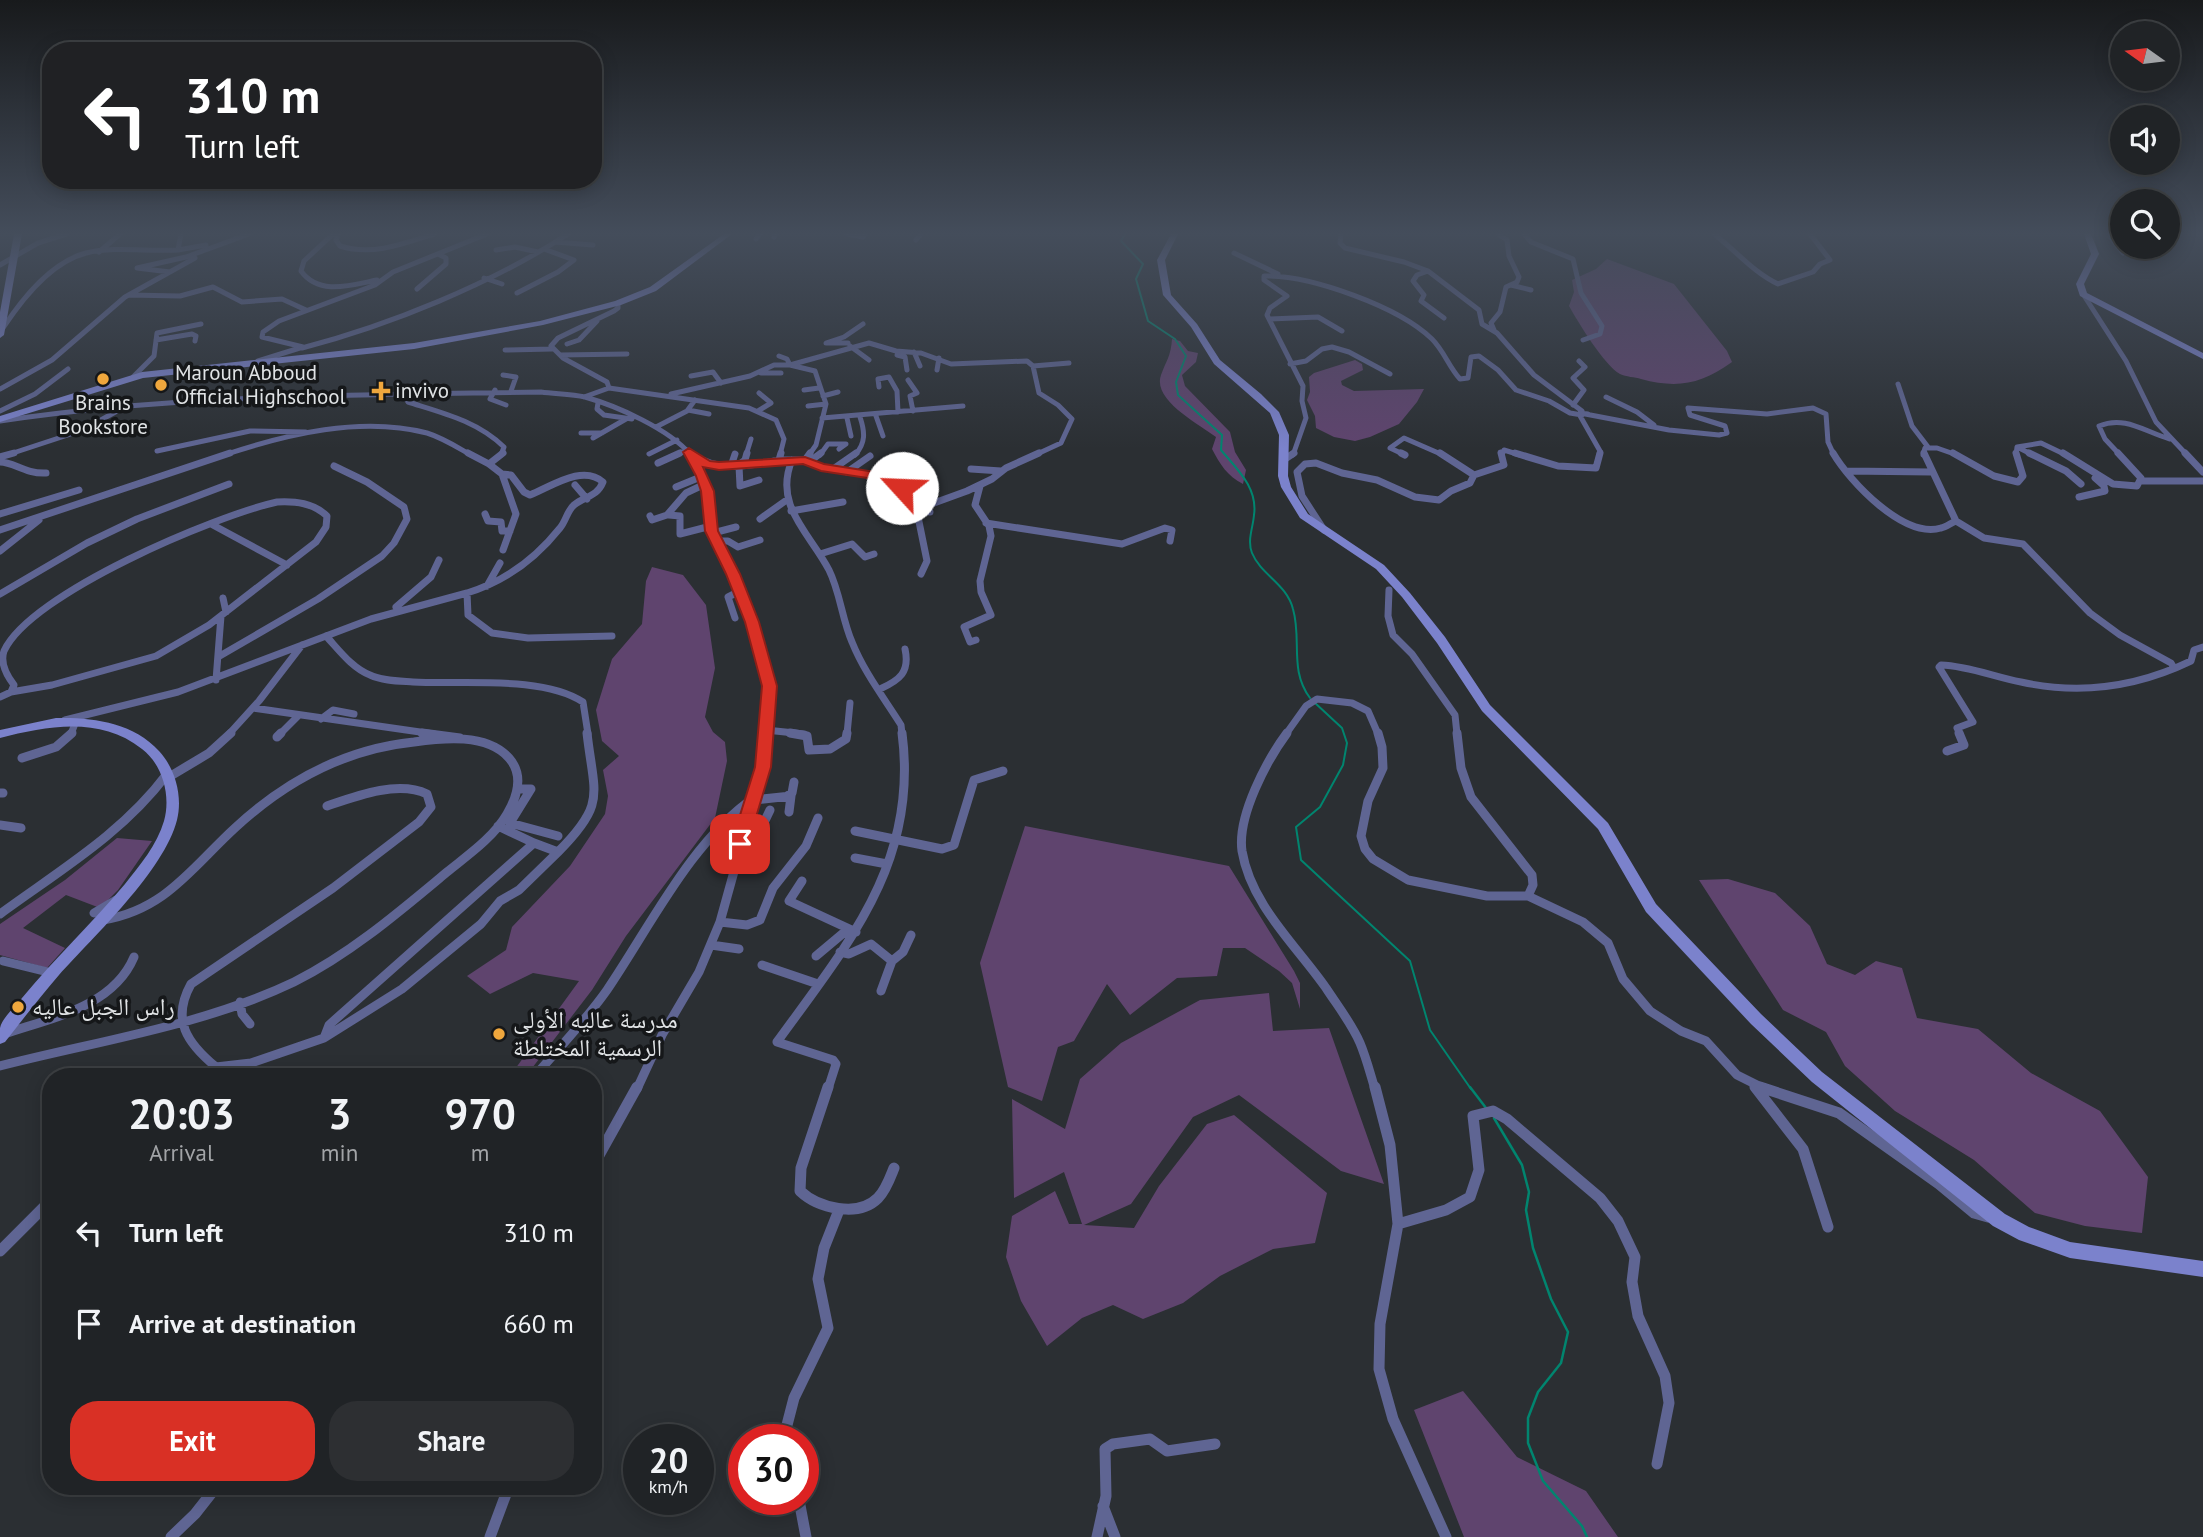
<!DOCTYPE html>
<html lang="en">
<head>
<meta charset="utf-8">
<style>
  body { margin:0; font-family:"PT Sans","Noto Naskh Arabic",sans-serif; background:#2d2f32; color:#f1f3f6; height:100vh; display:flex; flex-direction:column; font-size:26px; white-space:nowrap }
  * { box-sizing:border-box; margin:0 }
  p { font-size:23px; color:#a2a4a7 }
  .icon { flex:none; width:38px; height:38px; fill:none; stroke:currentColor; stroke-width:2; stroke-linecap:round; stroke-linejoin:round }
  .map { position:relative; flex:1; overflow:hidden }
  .side { position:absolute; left:42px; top:1068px; width:560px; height:427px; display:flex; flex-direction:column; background:#202326; border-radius:28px; box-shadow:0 4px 18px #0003,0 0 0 2px #3d4043 }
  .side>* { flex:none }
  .banner { position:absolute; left:42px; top:42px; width:560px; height:147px; border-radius:28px; box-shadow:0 4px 18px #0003,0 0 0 2px #3d4043; background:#202124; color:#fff; overflow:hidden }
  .needle { width:46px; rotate:284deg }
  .controls { position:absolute; left:2110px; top:21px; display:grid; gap:14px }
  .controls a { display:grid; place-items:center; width:70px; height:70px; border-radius:50%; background:#202326; box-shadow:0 4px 18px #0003,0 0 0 2px #3d4043; font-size:35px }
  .speed { position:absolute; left:623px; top:1424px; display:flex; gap:14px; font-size:35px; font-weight:700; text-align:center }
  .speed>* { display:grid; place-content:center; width:91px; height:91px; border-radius:50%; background:#202326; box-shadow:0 4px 18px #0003,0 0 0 2px #3d4043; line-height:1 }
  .speed small { font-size:18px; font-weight:400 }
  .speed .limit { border:10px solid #d22; background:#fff; color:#111 }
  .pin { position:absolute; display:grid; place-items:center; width:60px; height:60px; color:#fff; margin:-30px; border-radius:14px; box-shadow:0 4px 10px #0006 }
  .me { position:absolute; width:77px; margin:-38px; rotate:295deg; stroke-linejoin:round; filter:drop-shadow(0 0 5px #0008) }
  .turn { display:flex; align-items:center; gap:24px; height:147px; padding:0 28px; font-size:32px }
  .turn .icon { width:91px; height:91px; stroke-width:2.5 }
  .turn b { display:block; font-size:49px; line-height:60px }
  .eta { display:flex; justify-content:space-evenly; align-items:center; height:119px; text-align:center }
  .eta b { font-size:42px; font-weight:700; line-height:49px }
  .primary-button { display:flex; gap:14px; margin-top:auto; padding:14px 28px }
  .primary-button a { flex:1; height:80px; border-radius:28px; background:#d93025; color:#fff; font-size:28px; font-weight:700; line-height:80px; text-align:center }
  .primary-button a+a { background:#2d2f32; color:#f1f3f6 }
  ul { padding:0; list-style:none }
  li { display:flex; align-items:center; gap:21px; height:91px; padding:0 28px }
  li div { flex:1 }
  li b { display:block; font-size:26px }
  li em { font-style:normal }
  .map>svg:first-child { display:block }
  .green { fill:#5f446e }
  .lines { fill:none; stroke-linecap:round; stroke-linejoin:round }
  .stream-far1 { stroke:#01856f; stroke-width:2 }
  .stream { stroke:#01856f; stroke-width:2.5 }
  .street-far3 { stroke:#5f6593; stroke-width:5 }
  .street-far2 { stroke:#5f6593; stroke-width:7 }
  .street-far1 { stroke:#5f6593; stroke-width:9 }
  .street { stroke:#5f6593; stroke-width:11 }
  .secondary { fill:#7b82cc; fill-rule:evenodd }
  .route { fill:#d93025; stroke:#8d1f18; stroke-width:2 }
  .poi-dot { fill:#efa73d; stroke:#151719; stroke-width:2.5 }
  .labels { text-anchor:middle; stroke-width:7; stroke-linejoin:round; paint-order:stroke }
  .far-poi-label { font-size:21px; fill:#e0e3e5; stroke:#151719; text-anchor:start }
  .poi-label { font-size:24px; fill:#e0e3e5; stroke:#151719; text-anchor:start }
</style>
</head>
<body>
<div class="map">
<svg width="2203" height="1537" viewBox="0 0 2203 1537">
  <rect width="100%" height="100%" fill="#2b2f33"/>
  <!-- green -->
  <path class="green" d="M1607 259 1674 284 1727 351 1732 362C1701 384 1678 389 1641 379 1635 377 1626 377 1620 374 1604 365 1578 322 1569 306L1574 292 1572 280 1596 269Z
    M1172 339 1180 341 1188 351 1198 353 1196 362 1182 375 1185 386 1230 432 1235 452 1246 470 1243 484C1227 476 1220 464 1212 449L1216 437C1199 424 1152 400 1161 375 1166 361 1171 356 1172 339Z
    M1355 360 1362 364 1363 370 1341 381 1342 385 1354 391 1424 389 1417 402 1399 424 1370 437 1355 441 1334 437 1316 428 1315 416 1307 400 1310 392 1309 377 1314 373Z
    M652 567 683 575 706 605 715 668 705 717 713 732 725 742 727 761 715 818 626 936 592 990 526 1076H510L579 981 533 973 490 994 467 976 506 950 512 927 570 866 605 814 608 796 603 770 619 756 602 741 596 710 612 659 642 624 646 581Z
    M1025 826 1229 866 1294 971 1300 983V1009L1292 983 1279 971 1245 948H1223L1217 976 1177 978 1130 1015 1107 984 1074 1041 1058 1047 1042 1101 1008 1087 980 963Z
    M117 838 152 841 118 890 100 908 66 895 23 928 65 948 47 968 0 955V924L65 880Z
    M1728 879 1775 893 1810 926 1827 964 1855 975 1876 961 1902 968 1917 1018 1978 1029 2031 1073 2100 1111 2148 1177 2142 1233 2085 1226 2035 1213 1974 1160 1895 1111 1845 1066 1826 1032 1783 1010 1699 880Z
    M1269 993 1273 1031 1329 1028 1384 1184 1341 1171 1239 1095 1193 1117 1131 1204 1084 1225 1134 1228 1159 1186 1207 1124 1234 1115 1327 1193 1315 1243 1273 1249 1220 1276 1183 1303 1143 1319 1113 1305 1082 1318 1047 1346 1021 1301 1006 1257 1012 1216 1055 1191 1069 1224H1082L1064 1172 1014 1198 1012 1099 1065 1129 1080 1079 1121 1043 1200 1000Z
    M1463 1391 1517 1457 1586 1491 1618 1537H1464L1414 1410Z"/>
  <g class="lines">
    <!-- stream-far1 -->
    <path class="stream-far1" d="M1125 234 1121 241 1143 264 1136 279 1148 321 1175 339 1186 356 1176 382 1178 395 1222 435 1221 450C1237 469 1258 488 1254 515 1253 528 1247 540 1252 553 1261 575 1287 584 1293 609 1302 640 1289 670 1310 698
      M1314 702 1342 728 1347 743 1343 765 1320 807 1296 827 1301 860 1410 961 1430 1030 1471 1089"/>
    <!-- stream -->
    <path class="stream" d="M1470 1087 1486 1108
      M1494 1118 1522 1165 1529 1192 1526 1210 1533 1248 1551 1299 1568 1332 1561 1363 1538 1392 1528 1418V1443L1543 1481 1582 1526 1587 1537"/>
    <!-- street-far3 -->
    <path class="street-far3" d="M333 234 304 261 301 271C319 296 351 285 377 280
      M338 234 336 240 340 246C372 256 403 244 434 234
      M847 234 863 237 865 234
      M1341 234 1340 243 1345 248 1404 262 1428 271 1479 310 1482 324 1497 333 1534 375 1582 411
      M1524 234 1531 242 1573 259 1581 293 1602 326 1600 334 1583 340
      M1714 234C1735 250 1754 273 1778 284L1813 272 1820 264 1830 260 1810 234
      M2108 234 2123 253
      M774 237 776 234
      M756 239 760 234
      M916 240 921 234
      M555 242 593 245
      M178 250 206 245
      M496 250 515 247 538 252
      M99 252 120 234
      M1234 253 1278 274
      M0 265 38 243 66 234
      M1428 271 1417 275 1413 281 1424 295 1421 301 1444 318
      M170 272 137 268 186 257 249 234
      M484 278 502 284
      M1511 285 1531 290
      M417 289 446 264V258L438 254
      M517 293 558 272 574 260 544 249
      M2083 294 2126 361 2156 422 2187 455
      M129 295 180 296 213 287 242 302 282 299 306 310
      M1269 319 1318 317 1342 331
      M3 328C22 299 51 262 86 253 115 246 148 252 178 250L181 234
      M1494 330 1491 323 1500 312 1506 287 1517 282 1519 277 1509 256 1507 240 1498 234
      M156 340 192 334 196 336 195 341
      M848 343H826L844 337 863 324
      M567 344 579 340 597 321
      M850 346 869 360
      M302 348C390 325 491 284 568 234
      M505 350 552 349
      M914 352 920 366
      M560 355 627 354
      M897 355 905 357 907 370
      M779 356 787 359 790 365
      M258 361 303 347 262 337 263 332 279 321 375 285 393 272 487 234
      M1290 364 1306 361 1322 349 1332 347 1349 352 1390 374
      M790 365 869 343 896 351 921 353 951 364 1027 361 1033 366 1039 393 1058 405 1072 419 1061 443 1035 455
      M1033 366 1069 363
      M937 370 939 358
      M761 373H781
      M503 375 516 377 511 391
      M691 376 713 372 721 383
      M133 377 154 356 157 333 201 324
      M908 380 917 393 910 396 913 411
      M1898 384 1912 426 1928 447
      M879 387 878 379 889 377 897 391 898 412
      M609 388 607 382 563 358 551 346 558 338 614 311 618 308V303
      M0 389 52 360 125 297 195 258
      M495 390 490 399 506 405
      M804 390 819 388
      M402 392 408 402C443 413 477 421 504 447L501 455
      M671 394 750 376 774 365H790L815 371 826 404 816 445 809 455
      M823 396 838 392
      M584 397 609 388 749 408 776 420 784 439 780 455
      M1606 397 1637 412 1654 425
      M598 403 597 409 604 415 632 419
      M1573 405 1584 390 1573 378 1585 367 1579 361
      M808 406 826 404
      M688 410 709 414
      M0 411 35 394 68 369
      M758 411 771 403 759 393
      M1579 414 1600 451 1599 455
      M1588 414 1580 413 1669 430 1719 435 1727 433 1725 426 1690 415 1688 408 1767 414 1813 408 1826 414 1828 442 1834 455
      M876 416 883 436
      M822 418 963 406
      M847 418 851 436
      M0 421C179 394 360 395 541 392 555 394 571 394 585 397 617 406 669 429 691 455
      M656 427 687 411 695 400
      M581 433H602
      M593 438 626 419
      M2017 447 2033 455
      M157 451 250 431 306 432
      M649 454 677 440
      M7 455 83 430 126 406
      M224 455C287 434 361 416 427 433 443 438 457 447 471 455
      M676 455 687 450
      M746 455 751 439
      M820 455 828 444H846L839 449
      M855 455C866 443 865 432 860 417
      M1293 455 1306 418 1302 401 1303 386 1267 315 1270 308 1287 296 1264 280V276C1311 275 1399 307 1432 339 1444 351 1449 367 1460 379L1468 378 1471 357 1479 356 1498 370 1516 390 1549 401 1570 413 1582 415
      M1405 455 1390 448 1404 438 1443 455
      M1502 455 1504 450 1520 455
      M1923 455 1925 448H1937L1957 455
      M2016 455 2017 447 2041 443 2066 455
      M2120 455 2105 439 2099 426C2125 415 2145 432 2170 439"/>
    <!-- street-far2 -->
    <path class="street-far2" d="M468 453 489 464 503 453
      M690 453 703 476 712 531 752 622 769 686 765 734
      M1401 453 1405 455
      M1440 453 1474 475
      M1515 453 1558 466 1596 468 1600 453
      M1833 453C1850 482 1904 539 1941 528 1946 527 1951 523 1956 521L1924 453
      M1953 453 1994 476 2018 482 2023 476 2016 453
      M2029 453 2066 471 2081 484
      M2063 453 2113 484 2137 486 2141 478 2118 453
      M2185 453 2203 472
      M691 454C719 473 748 466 779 460L781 453
      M0 457 14 453
      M1285 459 1294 453
      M779 460H805L821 467 890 478 902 484 901 503 923 507 967 491 992 479 1006 468 1039 453
      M792 460C773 506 810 533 829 570 840 592 842 619 852 642 864 672 884 698 901 725L902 734
      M805 460 810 453
      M0 462C14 462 25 474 46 473
      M809 462 821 453
      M658 463 680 453
      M489 464 502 474 516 514 503 550
      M738 465 745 460 747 453
      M731 466 735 454
      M739 466 740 486 759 480
      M833 469 856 453
      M971 469 1001 471
      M1847 471 1931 472
      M847 472 870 456
      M2142 481H2203
      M575 485 587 499
      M676 487 703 476
      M2079 497 2105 491 2104 486 2095 478
      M277 502C296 501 313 503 327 516L326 527 316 542 209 625 156 656 52 685 11 692 14 685C7 676 0 663 4 651 31 593 215 516 277 502Z
      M916 507 927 561 921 574
      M791 511 843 502
      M919 511 930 512
      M0 514 79 490
      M485 514 488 521 501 522 502 531H510
      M669 515 680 516V534L711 526
      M650 516 652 520 667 515 686 493 705 484
      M760 519 788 499
      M1956 521 1984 538 2023 544 2090 613 2120 635 2171 663 2174 668
      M986 523 1122 544 1165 528 1172 530 1170 541
      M211 524 287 565
      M0 530 230 453
      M1324 530 1302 496 1297 472 1305 464 1316 463 1342 473 1377 480 1415 497 1439 500 1451 491 1470 483 1474 475 1504 465 1501 453
      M713 533 736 527
      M716 541H728L738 547 760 540
      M0 551 39 520
      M820 554 852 544 865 557 874 554
      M487 586 500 563
      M1389 590 1388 616 1393 635 1412 654 1455 715 1457 734
      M467 593C504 582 536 558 560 528 566 521 567 511 574 505 585 496 597 497 603 482 583 464 552 486 530 495L524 492 511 475 502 474
      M0 594 87 543 137 519 229 484
      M223 598 226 612
      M396 607 431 577 439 560
      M735 618 728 597 740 591
      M326 636C339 650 352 668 370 675 383 681 399 681 413 682 462 685 542 675 583 702L588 734
      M976 640 970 642 964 627 991 615 981 592 980 581 991 536 989 526 975 505 980 486
      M218 657 318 599 382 556 394 543 407 519 404 507 367 482 334 466
      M216 680 221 616
      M880 689C900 680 910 672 905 649
      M0 697 11 692
      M253 708 434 734
      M321 719 333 710 354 714
      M65 720 178 692 371 619 467 593 468 615 492 633 528 638 612 636
      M766 730 804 734
      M71 734 76 721
      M229 734 259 701 302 645
      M280 734 298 716
      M847 734 850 703
      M1286 734 1306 706 1317 699 1352 703 1368 711 1378 734
      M1960 734 1957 728 1973 722 1939 667 1941 665C1969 666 1994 677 2021 682 2080 695 2137 687 2191 661L2194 650 2203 647"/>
    <!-- street-far1 -->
    <path class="street-far1" d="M422 733 460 738
      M790 733 807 736 809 750 830 749 846 739 847 733
      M1287 733C1267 760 1237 816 1242 851 1251 905 1296 945 1326 988 1337 1005 1352 1024 1360 1043 1366 1057 1370 1073 1375 1089
      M1378 733 1382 747 1383 768 1368 801 1361 836 1365 849 1373 859 1408 880 1487 896H1528L1583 922 1608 943 1623 979 1650 1011 1681 1031 1706 1041 1737 1075 1765 1089
      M1457 733 1461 768 1471 797 1532 875 1533 885 1528 896
      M277 737 281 733
      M1947 751 1964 745 1959 733
      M22 758 56 747 72 733
      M169 777 209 753 231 733
      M517 789H531L510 823 558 836
      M0 793H3
      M787 796 792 793 794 782
      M754 800 791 796 789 812
      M327 806C356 796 398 780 427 794L431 807 419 822 333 888 191 984C171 1020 187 1043 216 1067L251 1063 324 1038 329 1025 534 843 498 826
      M0 825 21 828
      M855 831 942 849 954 845 974 780 1003 771
      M744 832 759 833 770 810
      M558 852C607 803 594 795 587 733
      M855 858 887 864
      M802 881 789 901 856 932
      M94 913 116 900
      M0 914C60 870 122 834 167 774
      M720 922 747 925 760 920 773 888 806 846 818 818
      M711 945 739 949
      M840 952 849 954 871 944 892 961 881 991
      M816 956 847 930
      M3 961 52 973
      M892 961 903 952 911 935
      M762 965 818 984
      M240 1002 242 1014 250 1024
      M4 1034C51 1018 113 1007 134 957
      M324 1038 402 989 481 924 500 901 519 890 558 852 534 843
      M0 1066C97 1041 202 1026 294 982 350 954 399 912 447 872 468 855 493 838 507 814 517 797 524 775 509 758 487 733 443 738 414 742 346 749 286 781 236 827 193 866 166 910 103 920
      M535 1076C559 1048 586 1020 607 990 650 927 691 841 755 797
      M1754 1085 1756 1089
      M637 1089 662 1035 699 972 720 922 763 767 766 733
      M828 1089 836 1064 833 1060 777 1042C848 944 919 862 902 733"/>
    <!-- street -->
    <path class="street" d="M828 1087 801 1168 800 1191C818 1208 858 1218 878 1198 886 1190 890 1178 894 1168
      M1375 1087 1390 1145 1398 1224 1380 1324 1379 1369 1393 1419 1446 1537
      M1755 1087 1803 1149 1828 1227
      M1760 1087 1839 1113 1939 1184 1974 1213 1988 1217
      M593 1166 637 1087
      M1398 1224 1446 1210 1470 1197 1479 1170 1473 1116 1493 1111 1507 1119 1600 1198 1618 1221 1635 1257 1632 1282 1638 1316 1665 1376 1669 1403 1657 1464
      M0 1251 51 1200
      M786 1440 787 1425 794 1398 828 1328 818 1279 824 1248 839 1210
      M799 1500 806 1537
      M1103 1506 1115 1537
      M171 1537 195 1514 217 1486
      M490 1537 509 1486
      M1097 1537 1106 1496 1105 1449 1113 1444 1150 1439 1167 1451 1215 1444"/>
    <!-- secondary -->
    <path class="secondary" d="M14 234H22L4 335 0 338V312Z
      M724 234H732L656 291 621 305 543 325 414 349 143 378 0 422V416L142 372 414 343 540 321 615 301 650 287Z
      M1171 234H1178L1165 260 1171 295 1197 324 1220 360 1261 394 1279 412 1289 435 1288 476 1291 487 1308 514 1384 565 1410 593 1445 637 1490 705 1608 823 1656 904 1761 1014 1822 1072 2005 1214 2029 1227 2070 1242 2203 1261V1277L2070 1258 2019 1240 1993 1226 1812 1082 1751 1024 1646 912 1598 829 1482 711 1437 643 1402 597 1376 569 1300 518 1281 487 1278 476 1279 435 1270 413 1214 364 1191 327 1163 295 1157 260Z
      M2084 234H2091L2099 254 2084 284 2087 293 2203 353V359L2080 296 2076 284 2091 254Z
      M56 718C91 717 133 722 159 751 175 768 183 796 177 820 164 871 94 936 59 975 40 997 23 1019 5 1042L0 1044C0 1039 0 1032 0 1028 2 1018 16 1006 22 998 55 958 92 923 125 884 140 865 157 845 164 821 171 796 163 765 142 749 100 716 48 726 0 738V730Z"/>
  </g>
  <!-- sky -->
  <linearGradient id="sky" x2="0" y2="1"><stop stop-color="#181a1c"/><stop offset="0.52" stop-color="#444d5b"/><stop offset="1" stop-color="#444d5b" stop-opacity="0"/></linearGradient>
  <rect width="2203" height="449" fill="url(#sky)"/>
  <!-- route -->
  <path class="route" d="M689 448 710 461 719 462 805 457 824 464 894 475 903 479 909 488 902 492 887 481 821 471 803 464 719 470 703 467 714 491 718 531 740 574 759 622 777 686 771 767 748 844 745 849H734L731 844 755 767 762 686 745 622 726 574 705 531 701 491 696 476 683 452Z"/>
  <!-- markers -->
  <g class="poi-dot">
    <circle cx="103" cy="379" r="7"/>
    <circle cx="161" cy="385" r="7"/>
    <path d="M377.5 380.5h7v7h7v7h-7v7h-7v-7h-7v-7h7z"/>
    <circle cx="18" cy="1007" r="7"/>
    <circle cx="499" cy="1034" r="7"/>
  </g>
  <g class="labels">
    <!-- far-poi labels -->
    <g class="far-poi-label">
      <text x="175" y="380">Maroun Abboud<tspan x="175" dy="24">Official Highschool</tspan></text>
      <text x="395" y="398">invivo</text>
      <text x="103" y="410" text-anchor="middle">Brains<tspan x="103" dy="24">Bookstore</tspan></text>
    </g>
    <!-- poi labels -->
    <g class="poi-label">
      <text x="32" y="1015">راس الجبل عاليه</text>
      <text x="513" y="1028">مدرسة عاليه الأولى<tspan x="513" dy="28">الرسمية المختلطة</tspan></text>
    </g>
  </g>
</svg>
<div class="controls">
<a><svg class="needle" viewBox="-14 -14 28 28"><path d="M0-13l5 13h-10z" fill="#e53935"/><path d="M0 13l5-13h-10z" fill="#a2a4a7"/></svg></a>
<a><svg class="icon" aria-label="sound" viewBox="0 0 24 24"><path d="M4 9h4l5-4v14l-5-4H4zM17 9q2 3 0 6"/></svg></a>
<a><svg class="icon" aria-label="search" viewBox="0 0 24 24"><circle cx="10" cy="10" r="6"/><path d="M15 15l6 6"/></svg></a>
</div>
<div class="speed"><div>20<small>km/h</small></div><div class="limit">30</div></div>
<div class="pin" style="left:740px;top:844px;background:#d93025"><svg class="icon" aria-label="arrive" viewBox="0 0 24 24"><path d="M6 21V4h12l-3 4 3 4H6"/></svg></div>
<svg class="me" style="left:902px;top:488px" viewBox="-20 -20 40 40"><circle r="19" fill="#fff"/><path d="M0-13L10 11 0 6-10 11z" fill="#d93025"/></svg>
<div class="banner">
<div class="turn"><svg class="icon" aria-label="left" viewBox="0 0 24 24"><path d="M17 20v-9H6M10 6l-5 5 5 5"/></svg><div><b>310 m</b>Turn left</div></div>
</div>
<section class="side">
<div class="eta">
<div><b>20:03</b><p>Arrival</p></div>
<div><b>3</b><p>min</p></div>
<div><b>970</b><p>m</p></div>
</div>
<ul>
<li><svg class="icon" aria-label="left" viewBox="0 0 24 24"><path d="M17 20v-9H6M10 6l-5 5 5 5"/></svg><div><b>Turn left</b></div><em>310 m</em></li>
<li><svg class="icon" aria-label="arrive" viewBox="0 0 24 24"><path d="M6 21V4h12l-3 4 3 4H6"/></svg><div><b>Arrive at destination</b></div><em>660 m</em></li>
</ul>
<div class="primary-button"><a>Exit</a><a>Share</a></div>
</section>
</div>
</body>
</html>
